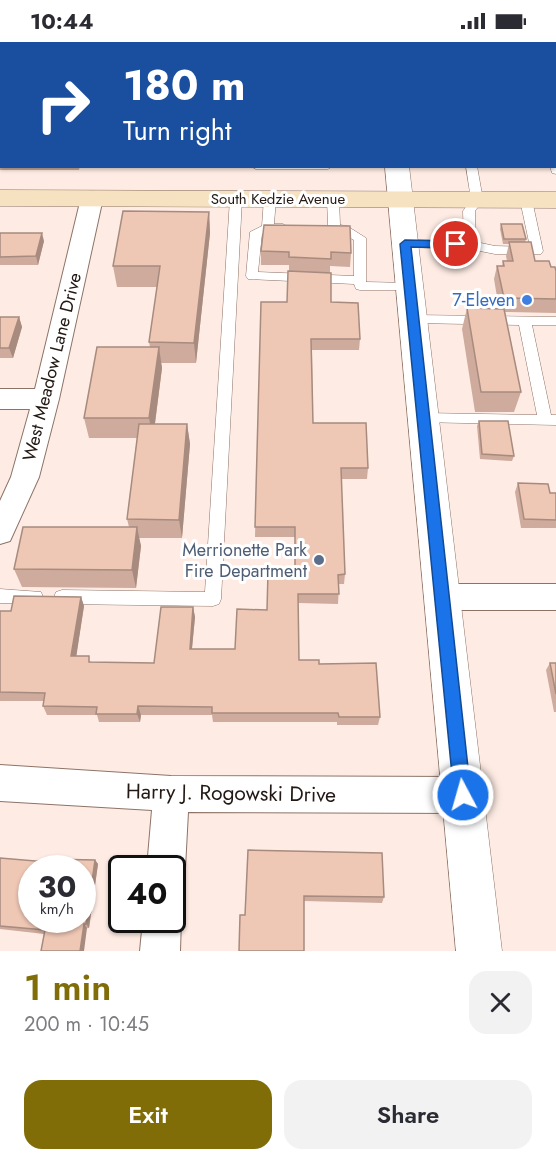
<!DOCTYPE html>
<html lang="en">
<head>
<meta charset="utf-8">
<style>
  body { margin:0; font-family:Jost,sans-serif; background:#f2f2f3; color:#2b2b33; height:100vh; display:flex; flex-direction:column; font-size:22px; white-space:nowrap }
  * { box-sizing:border-box; margin:0 }
  p { font-size:20px; color:#7c7c81 }
  .icon { flex:none; width:33px; height:33px; fill:none; stroke:currentColor; stroke-width:2; stroke-linecap:round; stroke-linejoin:round }
  .map { position:relative; height:909px; overflow:hidden }
  .side { display:flex; flex-direction:column; background:#fff; flex:1 }
  .side>* { flex:none }
  .hud { position:absolute; left:0px; top:0px; width:556px; height:126px; box-shadow:0 2px 4px #0004; background:#1a4fa0; color:#fff; overflow:hidden }
  .speed { position:absolute; left:18px; top:813px; display:flex; gap:12px; font-size:30px; font-weight:700; text-align:center }
  .speed>* { display:grid; place-content:center; width:78px; height:78px; border-radius:50%; background:#fff; box-shadow:0 2px 4px #0004; line-height:1 }
  .speed small { font-size:15px; font-weight:400 }
  .speed .limit { border:3px solid #111; border-radius:9px; background:#fff; color:#111 }
  .pin { position:absolute; display:grid; place-items:center; width:51px; height:51px; color:#fff; margin:-26px; border:3px solid #fff; border-radius:50%; box-shadow:0 2px 6px #0007 }
  .me { position:absolute; width:66px; margin:-33px; rotate:354deg; stroke-linejoin:round; filter:drop-shadow(0 0 4px #0008) }
  .turn { display:flex; align-items:center; gap:21px; height:126px; padding:0 24px; font-size:27px }
  .turn .icon { width:78px; height:78px; stroke-width:2.5 }
  .turn b { display:block; font-size:42px; line-height:51px }
  .round { display:grid; place-items:center; flex:none; width:63px; height:63px; border-radius:18px; background:#f2f2f3 }
  .summary { display:flex; align-items:center; justify-content:space-between; height:102px; padding:0 24px }
  h1 { font-size:36px; font-weight:600; line-height:45px; color:#806d08 }
  .primary-button { display:flex; gap:12px; margin-top:auto; padding:12px 24px }
  .primary-button a { flex:1; height:69px; border-radius:18px; background:#806d08; color:#fff; font-size:24px; font-weight:600; line-height:69px; text-align:center }
  .primary-button a+a { background:#f2f2f3; color:#2b2b33 }
  .status { display:flex; justify-content:space-between; align-items:center; height:42px; padding:0 30px; background:#fff; direction:ltr }
  .status svg { height:16px; fill:currentColor }
  .map>svg:first-child { display:block }
  .lines { fill:none; stroke-linecap:round; stroke-linejoin:round }
  .service-casing { stroke:#8d7367; stroke-width:1 }
  .minor-casing { stroke:#8d7367; stroke-width:2 }
  .tertiary-casing { stroke:#8d7367; stroke-width:1 }
  .secondary-casing { stroke:#8d7367; stroke-width:1 }
  .service { fill:#fff; fill-rule:evenodd }
  .minor { fill:#fff; fill-rule:evenodd }
  .tertiary { fill:#fff; fill-rule:evenodd }
  .secondary { fill:#f6e2c0; fill-rule:evenodd }
  .wall { fill:#ceab9c }
  .shaded-wall { fill:#a78b7f }
  .building { fill:#efc7b5; stroke:#a78b7f; stroke-width:1.5; fill-rule:evenodd }
  .route { fill:#1a73e8; stroke:#114b97; stroke-width:1.5 }
  .shop-dot { fill:#3f7fe0; stroke:#fff; stroke-width:2 }
  .service-dot { fill:#5c6f8a; stroke:#fff; stroke-width:2 }
  .labels { text-anchor:middle; stroke-width:6; stroke-linejoin:round; paint-order:stroke }
  .far-street-label { font-size:15px; fill:#221814; stroke:#fff }
  .shop-label { font-size:18px; fill:#366cbe; stroke:#fff; text-anchor:end }
  .street-label { font-size:18px; fill:#221814; stroke:#fff }
  .service-label { font-size:18px; fill:#4e5e75; stroke:#fff; text-anchor:end }
  .near-street-label { font-size:21px; fill:#221814; stroke:#fff }
</style>
</head>
<body>
<div class="status"><b>10:44</b><svg viewBox="0 0 49 12"><path d="M0 12V9h3v3zM5 12V6h3v6zM10 12V3h3v9zM15 12V0h3v12zM26 1h20v11H26zM47 4h2v5h-2z"/></svg></div>
<div class="map">
<svg width="556" height="909" viewBox="0 0 556 909">
  <rect width="100%" height="100%" fill="#feece4"/>
  <g class="lines">
    <!-- service casing -->
    <g class="service-casing">
      <path id="service" d="M555 89H556V99H555Z
        M555 121H556V132L552 131 550 124H555Z
        M251 124H333L328 127H256Z
        M466 124H477L483 158 475 169 476 200 495 204 530 205 520 158 526 155 532 158 543 209 541 212H495L470 207 401 205V199L405 198 464 199 463 169 471 158Z
        M236 154 242 157 221 557 219 562 213 564 62 562 56 560 54 555 56 550 62 548 205 550 230 157Z
        M270 154 276 157 274 182H283L289 186 283 190 262 192 258 230 354 234V198L341 191H331L325 187 328 184 327 157 333 154 339 157 340 183 347 184 366 196V240L410 241 416 245 414 248H360L356 247 354 242 248 237 246 234 250 190 262 184 264 157Z
        M413 273 556 275V283H532L551 373H556V383L418 380 416 376 418 372 423 371 537 373 519 283 413 281 407 277Z
        M0 547 41 550 43 555 41 560 35 562 0 561Z"/>
    </g>
    <!-- minor casing -->
    <g class="minor-casing">
      <path id="minor" d="M556 1V11H555V2H551Z
        M92 149 100 151 103 156 59 357 39 435 10 499 0 502V459L11 435 30 367H0V347H35L81 156 84 151Z
        M442 542H556V568H442L431 565 427 555 431 545Z
        M0 723 171 734 463 735 476 740 481 753 476 766 463 771 188 770 185 826 179 839 172 842V826H147L152 768 0 759Z
        M172 863 176 864 181 878 180 909H140L143 878H172Z"/>
    </g>
    <!-- tertiary casing -->
    <g class="tertiary-casing">
      <path id="tertiary" d="M374 0H394V2H374Z
        M385 124H409L502 909H456Z"/>
    </g>
    <!-- secondary casing -->
    <g class="secondary-casing">
      <path id="secondary" d="M0 148 556 150V166L0 164Z"/>
    </g>
    <!-- service -->
    <use href="#service" class="service"/>
    <!-- minor -->
    <use href="#minor" class="minor"/>
    <!-- tertiary -->
    <use href="#tertiary" class="tertiary"/>
    <!-- secondary -->
    <use href="#secondary" class="secondary"/>
  </g>
  <!-- wall -->
  <path class="wall" d="M0 0H130V2H2V7H0Z
    M425 0H458L457 2H425Z
    M0 92H2V124H80L79 128H0Z
    M209 170 210 191 196 321H161L162 326 155 382H187L190 402 182 496H139L141 504 136 546 22 545 14 527 129 485 127 477 137 396H89L84 376 150 305 149 300 157 245H117L113 224Z
    M501 182 526 197 525 200 535 219 551 225 556 229V271L505 270 521 350 514 370H475L462 287 467 266 499 267 494 237 497 224H502L503 219H507L506 214 509 202H503L500 187Z
    M0 191 44 199 38 223H0Z
    M261 209 351 211 350 225 330 224V231L289 229V223H261Z
    M261 260H331L360 297 359 308H312L313 381 368 426 367 437H341L345 532 344 542H339L338 562 298 561 299 618 319 622 380 675 378 683H337V680H213L212 673H141L140 680H99L97 673H47L43 664V659H0V569H11L81 555 84 564 76 614 92 620 154 621 193 565 195 575 192 607H235L295 531V495H255Z
    M0 275H19L22 285 13 316H0Z
    M479 379 514 414 512 419 480 417 477 384Z
    M518 441 550 451H556V486H521L515 450Z
    M550 621H556V670H554L546 628Z
    M248 808 384 855 382 861 304 859 245 873Z
    M0 816 47 820 95 818 98 822 89 886 44 892 0 887Z"/>
  <!-- shaded-wall -->
  <path class="shaded-wall" d="M209 170 210 191 196 321 194 301Z
    M42 191 44 199 38 223 36 214Z
    M19 275 22 285 13 316 9 306Z
    M159 305 162 326 153 396 149 376Z
    M187 382 190 402 182 496 179 478Z
    M137 485 141 504 136 546 132 528Z
    M81 555 84 564 75 623 71 614Z
    M193 565 195 575 191 616 190 607Z
    M138 664 141 673 140 680 137 672Z
    M95 818 98 822 89 886 86 882Z
    M84 882 87 886 84 909H80Z"/>
  <!-- building -->
  <path class="building" d="M44 0H125V2H44Z
    M555 20H556V82L555 83Z
    M0 92H2V115H0Z
    M123 169 209 170 194 301 149 300 160 224H113Z
    M501 182H522L526 197H504Z
    M264 183 350 184 351 211 331 210V217L289 215V210L261 209Z
    M0 191H42L36 214 0 215Z
    M509 200H531L535 219H549L551 225H555L556 229V257L504 256 497 224H504L503 219H513Z
    M288 229 331 231V260L358 261 360 297H311L313 381H366L368 426H341L345 532 338 533 339 552H298L299 618H319V622L376 621 380 675H339L338 671H212V665L138 664 137 672H96L97 665 43 664 45 651 0 650V569H11L14 554 81 555 71 614H89V620L154 621 161 565H193L190 607H235L237 567 267 568 268 530 295 531V485H255L261 260H287Z
    M467 266 504 267 521 350H481Z
    M0 275H19L9 306H0Z
    M97 305H159L149 376H84Z
    M479 379H508L514 414 482 412Z
    M139 382H187L179 478 127 477Z
    M518 441 548 442 550 451H556V478L524 477Z
    M23 485H137L132 528 14 527Z
    M550 621H556V652Z
    M248 808 382 811 384 855 304 854V909H239L240 873H245Z
    M0 816 47 820V817L95 818 86 882H84L80 909H41L45 888 0 884ZM32 826H82V878H32Z"/>
  <!-- route -->
  <path class="route" d="M405 198 456 199 461 202 456 206 411 205 471 753 469 759 463 762 457 759 454 753 400 202Z"/>
  <!-- markers -->
  <circle class="shop-dot" cx="527" cy="258" r="6"/>
  <circle class="service-dot" cx="319" cy="518" r="6"/>
  <g class="labels">
    <!-- far-street labels -->
    <g class="far-street-label">
      <text x="278" y="162">South Kedzie Avenue</text>
    </g>
    <!-- shop labels -->
    <g class="shop-label">
      <text x="515" y="264">7-Eleven</text>
    </g>
    <!-- street labels -->
    <g class="street-label">
      <text transform="translate(52 325) rotate(-76)" y="6">West Meadow Lane Drive</text>
    </g>
    <!-- service labels -->
    <g class="service-label">
      <text x="307" y="514">Merrionette Park<tspan x="307" dy="21">Fire Department</tspan></text>
    </g>
    <!-- near-street labels -->
    <g class="near-street-label">
      <text transform="translate(231 751) rotate(1)" y="7">Harry J. Rogowski Drive</text>
    </g>
  </g>
</svg>
<div class="speed"><div>30<small>km/h</small></div><div class="limit">40</div></div>
<div class="pin" style="left:456px;top:202px;background:#d93025"><svg class="icon" aria-label="arrive" viewBox="0 0 24 24"><path d="M6 21V4h12l-3 4 3 4H6"/></svg></div>
<svg class="me" style="left:463px;top:753px" viewBox="-20 -20 40 40"><circle r="17" fill="#1a73e8" stroke="#fff" stroke-width="3"/><path d="M0-11L8 9 0 5-8 9z" fill="#fff"/></svg>
<div class="hud">
<div class="turn"><svg class="icon" aria-label="right" viewBox="0 0 24 24"><path d="M7 20v-9h11M14 6l5 5-5 5"/></svg><div><b>180 m</b>Turn right</div></div>
</div>
</div>
<section class="side">
<div class="summary"><div><h1>1 min</h1><p>200 m · 10:45</p></div><a class="round"><svg class="icon" aria-label="close" viewBox="0 0 24 24"><path d="M6 6l12 12M18 6L6 18"/></svg></a></div>
<div class="primary-button"><a>Exit</a><a>Share</a></div>
</section>
</body>
</html>
